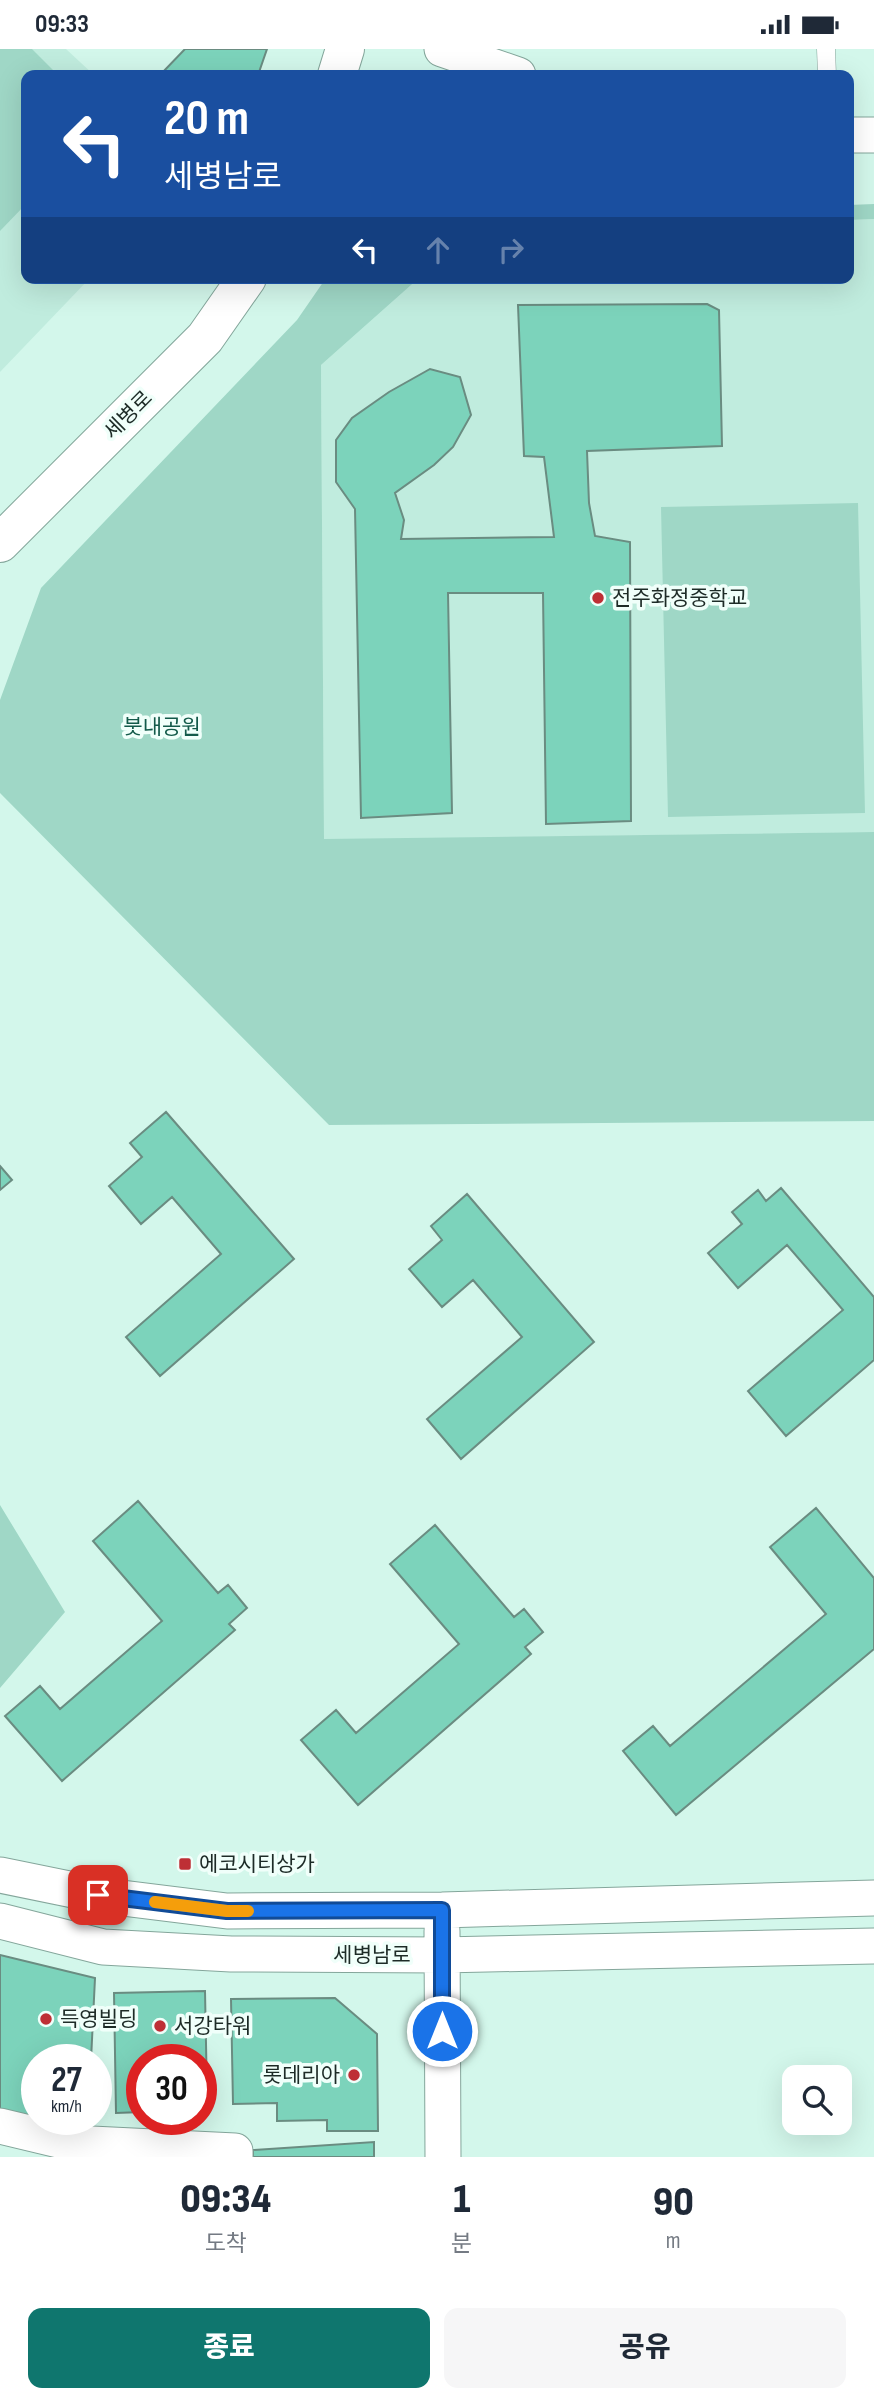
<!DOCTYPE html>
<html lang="ko">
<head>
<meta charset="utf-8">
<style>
  body { margin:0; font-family:"Sofia Sans Condensed","Noto Sans KR",sans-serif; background:#f6f6f7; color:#1f2937; height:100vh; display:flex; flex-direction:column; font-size:26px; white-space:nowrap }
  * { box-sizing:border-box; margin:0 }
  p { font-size:23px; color:#747a83 }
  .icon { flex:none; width:38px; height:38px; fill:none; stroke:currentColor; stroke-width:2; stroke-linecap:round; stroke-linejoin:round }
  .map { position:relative; height:2108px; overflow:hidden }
  .drawer { display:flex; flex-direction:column; background:#fff; flex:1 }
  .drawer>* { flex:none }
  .hud { position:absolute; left:21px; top:21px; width:833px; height:214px; border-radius:14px; box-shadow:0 7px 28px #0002; background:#1a4fa0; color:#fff; overflow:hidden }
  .tools { position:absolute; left:782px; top:2016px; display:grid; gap:14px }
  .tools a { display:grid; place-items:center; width:70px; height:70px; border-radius:14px; background:#fff; box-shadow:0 7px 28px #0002; font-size:35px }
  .speed { position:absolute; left:21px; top:1995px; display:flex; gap:14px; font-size:35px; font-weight:700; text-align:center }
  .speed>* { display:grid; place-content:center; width:91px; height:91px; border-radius:50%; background:#fff; box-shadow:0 7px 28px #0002; line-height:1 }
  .speed small { font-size:18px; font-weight:400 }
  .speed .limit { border:10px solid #d22; background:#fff; color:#111 }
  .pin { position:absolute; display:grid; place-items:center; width:60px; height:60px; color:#fff; margin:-30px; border-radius:14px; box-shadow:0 4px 10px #0006 }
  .me { position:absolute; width:77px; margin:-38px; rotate:0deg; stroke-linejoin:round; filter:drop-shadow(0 0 5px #0008) }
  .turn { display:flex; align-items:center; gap:24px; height:147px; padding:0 28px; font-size:32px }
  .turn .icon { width:91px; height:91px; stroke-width:2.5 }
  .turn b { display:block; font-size:49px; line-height:60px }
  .lanes { display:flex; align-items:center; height:66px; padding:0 28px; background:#0003; justify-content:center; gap:35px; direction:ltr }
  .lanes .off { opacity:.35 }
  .eta { display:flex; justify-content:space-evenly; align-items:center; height:119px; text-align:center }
  .eta b { font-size:42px; font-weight:800; line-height:49px }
  .action { display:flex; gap:14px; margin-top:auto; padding:14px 28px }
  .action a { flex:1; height:80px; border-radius:14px; background:#0f766e; color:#fff; font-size:28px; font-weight:800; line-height:80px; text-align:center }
  .action a+a { background:#f6f6f7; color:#1f2937 }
  .status { display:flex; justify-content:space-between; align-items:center; height:49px; padding:0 35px; background:#fff; direction:ltr }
  .status svg { height:19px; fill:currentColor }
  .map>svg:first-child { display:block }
  .built { fill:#c0ecde }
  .green { fill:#9fd7c6 }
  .building { fill:#7cd3bb; stroke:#6a8c81; stroke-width:2 }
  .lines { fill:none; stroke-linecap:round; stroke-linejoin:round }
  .service-casing { stroke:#84a69b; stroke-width:19 }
  .minor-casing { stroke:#84a69b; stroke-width:37 }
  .tertiary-casing { stroke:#84a69b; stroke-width:40 }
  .service { stroke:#fff; stroke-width:18 }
  .minor { stroke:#fff; stroke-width:35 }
  .tertiary { stroke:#fff; stroke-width:38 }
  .route-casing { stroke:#114b97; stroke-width:18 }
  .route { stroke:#1a73e8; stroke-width:12 }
  .slow { stroke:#f59e0b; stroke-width:12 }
  .poi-dot { fill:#be2f35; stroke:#f0fffa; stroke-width:2.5 }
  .labels { text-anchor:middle; stroke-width:7; stroke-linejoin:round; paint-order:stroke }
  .street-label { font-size:21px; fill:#1d2b27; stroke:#f0fffa }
  .poi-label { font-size:21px; fill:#1d2b27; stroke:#f0fffa; text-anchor:start }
  .park-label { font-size:21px; fill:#135a4a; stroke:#f0fffa }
</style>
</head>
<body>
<div class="status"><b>09:33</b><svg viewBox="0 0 49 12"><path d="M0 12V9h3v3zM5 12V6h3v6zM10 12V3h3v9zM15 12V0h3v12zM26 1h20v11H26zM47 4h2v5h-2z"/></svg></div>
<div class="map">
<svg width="874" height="2108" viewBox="0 0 874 2108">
  <rect width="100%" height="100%" fill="#d3f7eb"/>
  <!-- built -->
  <path class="built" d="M0 0H66L94 26H26V229H90L0 323Z
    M874 170V783L324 791 321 316 419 229H849V171Z"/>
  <!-- green -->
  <path class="green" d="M0 0H32L58 26H26V155L0 182Z
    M874 155V170L849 171V156Z
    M326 229H419L321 316 324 790 874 783V1072L329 1076 0 744V651L41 539 297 271Z
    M858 454 865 764 668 768 661 458Z
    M0 1456 65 1563 0 1639Z"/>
  <!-- building -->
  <path class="building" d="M185 0H267L258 26H160Z
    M707 255 719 261 722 397 587 402 589 454 595 487 630 493 631 772 546 775 543 544H448L452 764 361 769 355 460 336 433V391L352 369 389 343 430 320 460 328 471 366 453 398 434 416 395 444 404 471 401 490 554 488 544 408 524 407 518 256Z
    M166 1063 294 1210 160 1327 126 1288 221 1205 172 1148 141 1175 109 1137 142 1108 130 1094Z
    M0 1117 12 1131 0 1141Z
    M781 1139 874 1248V1311L786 1387 748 1342 843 1261 787 1196 738 1239 708 1204 742 1175 732 1163 758 1141 766 1152Z
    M467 1145 594 1293 461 1410 427 1370 522 1288 473 1231 442 1258 409 1220 442 1191 431 1177Z
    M138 1452 218 1544 228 1536 247 1559 229 1575 235 1581 62 1732 5 1667 40 1637 60 1660 162 1572 93 1492Z
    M816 1459 874 1529V1600L676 1766 623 1702 653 1677 670 1697 826 1565 770 1498Z
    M435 1476 514 1568 524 1560 543 1583 525 1598 531 1605 358 1756 301 1691 336 1661 356 1684 459 1595 390 1515Z
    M0 1906 95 1929 91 2011H37V2070H62L56 2077 0 2063Z
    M205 1942 207 2047 201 2048V2011H142V2063L116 2064 114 1944Z
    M335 1949 377 1985 378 2082H327V2071L277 2072V2054L233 2055 231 1950Z
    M374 2093V2108H253V2101Z"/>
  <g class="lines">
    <!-- service casing -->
    <g class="service-casing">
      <path id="service" d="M826 0 827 26"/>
    </g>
    <!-- minor casing -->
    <g class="minor-casing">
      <path id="minor" d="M442 0 518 26
        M849 86H874
        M0 1826 98 1846 227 1862 442 1861 874 1849
        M0 1872 103 1898 231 1905 442 1906 874 1897
        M442 1882 443 2108
        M0 2077 71 2094 235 2102V2108"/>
    </g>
    <!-- tertiary casing -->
    <g class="tertiary-casing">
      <path id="tertiary" d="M337 26 345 0
        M0 494 205 289 247 229"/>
    </g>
    <!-- service -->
    <use href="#service" class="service"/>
    <!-- minor -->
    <use href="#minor" class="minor"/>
    <!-- tertiary -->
    <use href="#tertiary" class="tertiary"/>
  </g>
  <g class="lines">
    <!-- route casing -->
    <g class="route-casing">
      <path id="route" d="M98 1846 227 1862 442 1861V1982"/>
    </g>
    <!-- route -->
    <use href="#route" class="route"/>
    <!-- slow -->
    <path class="slow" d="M155 1853 227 1862H248"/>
  </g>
  <!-- markers -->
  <g class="poi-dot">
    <circle cx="598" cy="549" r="7"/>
    <rect x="178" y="1808" width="14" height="14" rx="3.5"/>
    <circle cx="46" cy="1970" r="7"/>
    <circle cx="160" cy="1977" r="7"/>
    <circle cx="354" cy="2026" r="7"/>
  </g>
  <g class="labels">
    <!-- street labels -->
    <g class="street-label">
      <text transform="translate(128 366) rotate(-45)" y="7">세병로</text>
      <text x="372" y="1913">세병남로</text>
    </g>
    <!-- poi labels -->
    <g class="poi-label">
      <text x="612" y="556">전주화정중학교</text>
      <text x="199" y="1822">에코시티상가</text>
      <text x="60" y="1977">득영빌딩</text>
      <text x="174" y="1984">서강타워</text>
      <text x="340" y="2033" text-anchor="end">롯데리아</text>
    </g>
    <!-- park labels -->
    <g class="park-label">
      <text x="162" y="685">붓내공원</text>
    </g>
  </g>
</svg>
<div class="tools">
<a><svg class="icon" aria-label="search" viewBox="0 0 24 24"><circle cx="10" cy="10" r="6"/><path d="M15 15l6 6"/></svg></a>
</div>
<div class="speed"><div>27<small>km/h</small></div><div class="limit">30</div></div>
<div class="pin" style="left:98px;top:1846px;background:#d93025"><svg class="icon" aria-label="arrive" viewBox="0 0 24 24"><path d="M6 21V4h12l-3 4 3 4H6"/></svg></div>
<svg class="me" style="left:442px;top:1982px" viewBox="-20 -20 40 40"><circle r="17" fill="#1a73e8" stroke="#fff" stroke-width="3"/><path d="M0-11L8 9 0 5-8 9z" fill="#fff"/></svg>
<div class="hud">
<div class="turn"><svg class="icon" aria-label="left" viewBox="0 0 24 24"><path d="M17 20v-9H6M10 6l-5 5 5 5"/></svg><div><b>20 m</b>세병남로</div></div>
<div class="lanes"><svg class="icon" aria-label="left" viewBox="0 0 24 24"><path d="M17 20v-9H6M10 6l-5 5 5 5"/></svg><svg class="icon off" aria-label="ahead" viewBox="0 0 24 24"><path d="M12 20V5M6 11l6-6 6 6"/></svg><svg class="icon off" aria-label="right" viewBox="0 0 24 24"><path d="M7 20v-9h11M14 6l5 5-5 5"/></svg></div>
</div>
</div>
<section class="drawer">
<div class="eta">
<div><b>09:34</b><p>도착</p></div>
<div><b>1</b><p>분</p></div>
<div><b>90</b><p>m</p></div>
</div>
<div class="action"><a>종료</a><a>공유</a></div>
</section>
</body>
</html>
